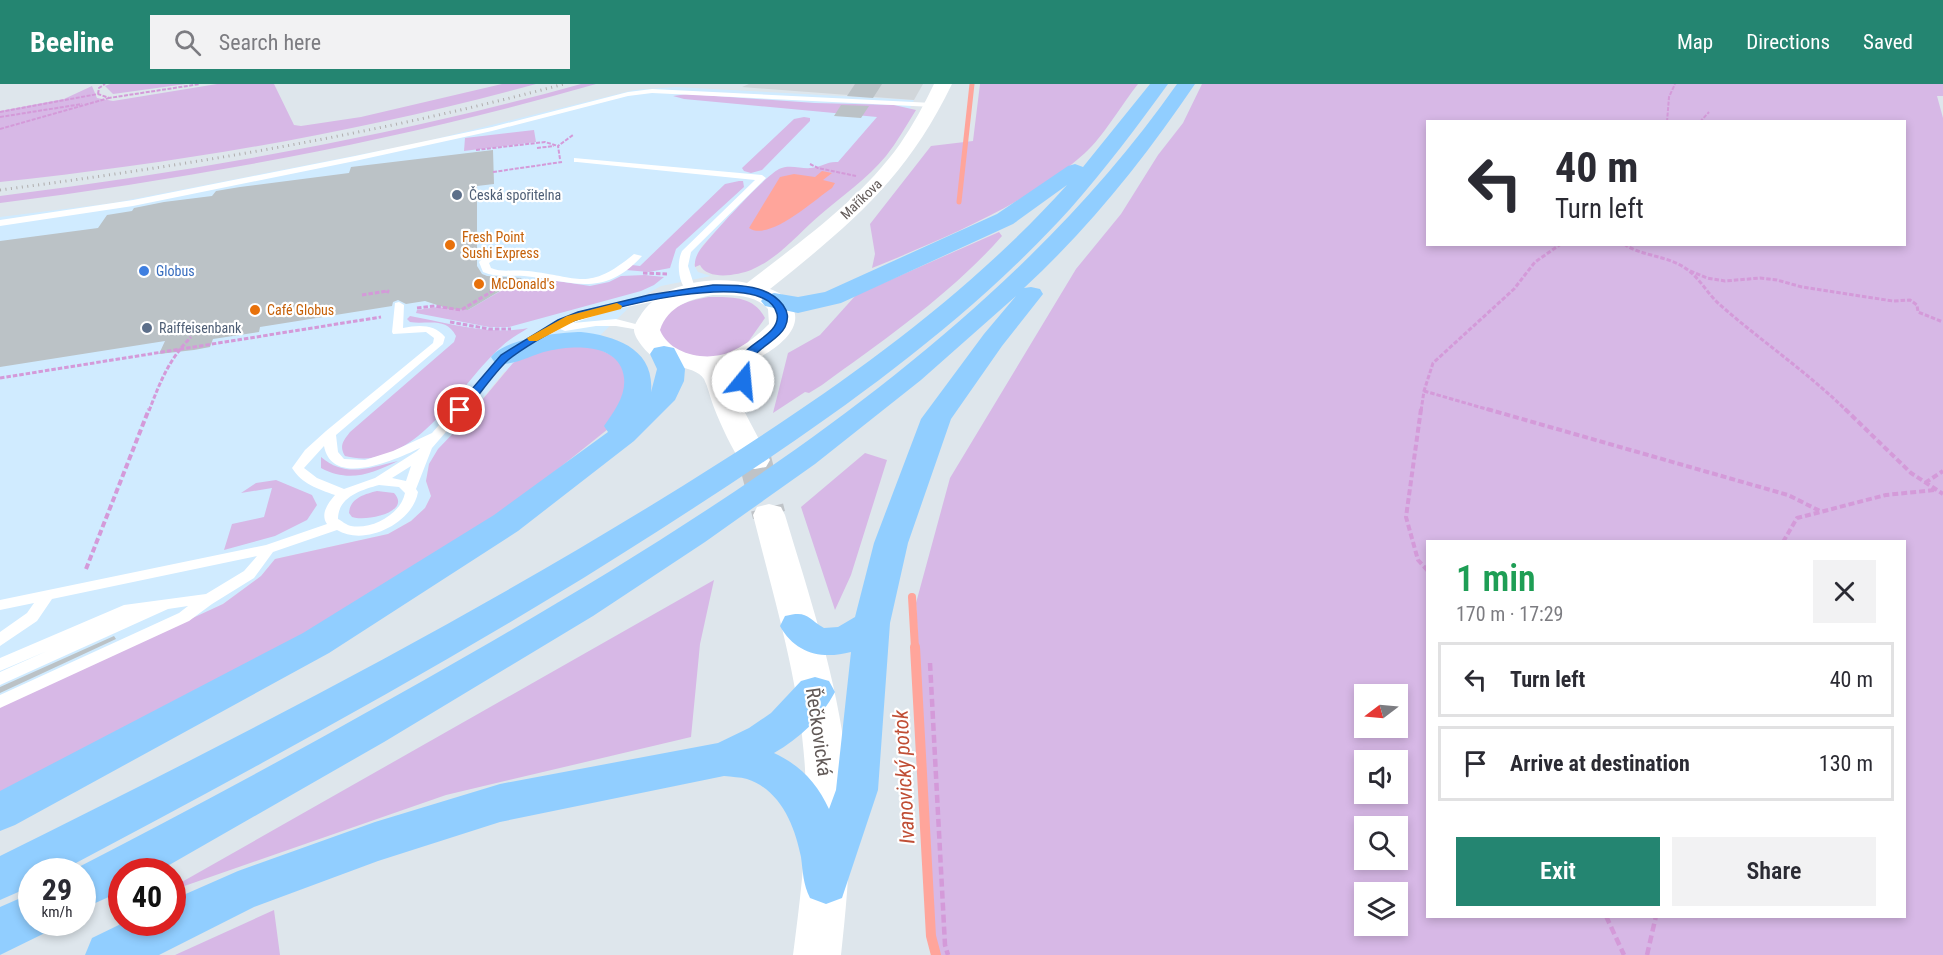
<!DOCTYPE html>
<html lang="en">
<head>
<meta charset="utf-8">
<style>
  body { margin:0; font-family:"Roboto Condensed",sans-serif; background:#f2f2f3; color:#2b2b33; height:100vh; display:flex; flex-direction:column; font-size:22px; white-space:nowrap }
  * { box-sizing:border-box; margin:0 }
  p { font-size:20px; color:#7c7c81 }
  .icon { flex:none; width:33px; height:33px; fill:none; stroke:currentColor; stroke-width:2; stroke-linecap:round; stroke-linejoin:round }
  .map { position:relative; flex:1; overflow:hidden }
  .sheet { position:absolute; left:1426px; top:456px; width:480px; height:378px; display:flex; flex-direction:column; background:#fff; border-radius:0px; box-shadow:0 3px 9px #0003 }
  .sheet>* { flex:none }
  .guide { position:absolute; left:1426px; top:36px; width:480px; height:126px; border-radius:0px; box-shadow:0 3px 9px #0003; background:#fff; color:#2b2b33; overflow:hidden }
  .needle { width:39px; rotate:254deg }
  .buttons { position:absolute; left:1354px; top:600px; display:grid; gap:12px }
  .buttons a { display:grid; place-items:center; width:54px; height:54px; border-radius:0px; background:#fff; box-shadow:0 3px 9px #0003; font-size:30px }
  .speed { position:absolute; left:18px; top:774px; display:flex; gap:12px; font-size:30px; font-weight:700; text-align:center }
  .speed>* { display:grid; place-content:center; width:78px; height:78px; border-radius:50%; background:#fff; box-shadow:0 3px 9px #0003; line-height:1 }
  .speed small { font-size:15px; font-weight:400 }
  .speed .limit { border:9px solid #d22; background:#fff; color:#111 }
  .pin { position:absolute; display:grid; place-items:center; width:51px; height:51px; color:#fff; margin:-26px; border:3px solid #fff; border-radius:50%; box-shadow:0 2px 6px #0007 }
  .me { position:absolute; width:66px; margin:-33px; rotate:17deg; stroke-linejoin:round; filter:drop-shadow(0 0 4px #0008) }
  .turn { display:flex; align-items:center; gap:21px; height:126px; padding:0 30px; font-size:27px }
  .turn .icon { width:78px; height:78px; stroke-width:2.5 }
  .turn b { display:block; font-size:42px; line-height:51px }
  .round { display:grid; place-items:center; flex:none; width:63px; height:63px; border-radius:0px; background:#f2f2f3 }
  .headline { display:flex; align-items:center; justify-content:space-between; height:102px; padding:0 30px }
  h1 { font-size:36px; font-weight:600; line-height:45px; color:#1e9e55 }
  .action { display:flex; gap:12px; margin-top:auto; padding:12px 30px }
  .action a { flex:1; height:69px; border-radius:0px; background:#248571; color:#fff; font-size:24px; font-weight:600; line-height:69px; text-align:center }
  .action a+a { background:#f2f2f3; color:#2b2b33 }
  ul { padding:0; list-style:none }
  li { display:flex; align-items:center; gap:18px; height:75px; margin:0 12px 9px; padding:0 18px; border:3px solid #e1e1e2; border-radius:0px }
  li div { flex:1 }
  li b { display:block; font-size:22px }
  li em { font-style:normal }
  header { display:flex; align-items:center; gap:36px; box-sizing:border-box; height:84px; padding:0 30px; background:#248571; color:#fff }
  header strong { font-size:28px }
  nav { display:flex; gap:33px; margin-inline-start:auto; font-size:21px }
  .search { width:420px; height:54px; background:#f2f2f3; display:flex; align-items:center; gap:15px; box-sizing:border-box; padding:0 21px; border-radius:0px; color:#7c7c81; font-size:22px }
  .map>svg:first-child { display:block }
  .commercial { fill:#d0ebff }
  .industrial { fill:#d1d6da }
  .green { fill:#d7b8e6; fill-rule:evenodd }
  .water { fill:#ffa59b }
  .lines { fill:none; stroke-linecap:round; stroke-linejoin:round }
  .stream-far2 { stroke:#ffa59b; stroke-width:5 }
  .stream-far1 { stroke:#ffa59b; stroke-width:8 }
  .stream { stroke:#ffa59b; stroke-width:10 }
  .building { fill:#bbc2c6 }
  .tertiary-tunnel { stroke:#bfc3c7; stroke-width:33; stroke-dasharray:33 16; stroke-linecap:butt }
  .path-far3 { stroke:#d49ad9; stroke-width:2; stroke-dasharray:4 1.5; stroke-linecap:butt }
  .path-far2 { stroke:#d49ad9; stroke-width:3; stroke-dasharray:4.5 2; stroke-linecap:butt }
  .path-far1 { stroke:#d49ad9; stroke-width:4; stroke-dasharray:6 3; stroke-linecap:butt }
  .path { stroke:#d49ad9; stroke-width:4.5; stroke-dasharray:8 4; stroke-linecap:butt }
  .service { fill:#fff; fill-rule:evenodd }
  .tertiary { fill:#fff; fill-rule:evenodd }
  .trunk { fill:#91ceff; fill-rule:evenodd }
  .rail { stroke:#afadad; stroke-width:3; stroke-dasharray:1 4.5; stroke-linecap:butt }
  .route { fill:#1a73e8; stroke:#114b97; stroke-width:1.5 }
  .slow { fill:#f59e0b }
  .service-dot { fill:#5c6f8a; stroke:#fff; stroke-width:2 }
  .food-dot { fill:#e8710a; stroke:#fff; stroke-width:2 }
  .shop-dot { fill:#3f7fe0; stroke:#fff; stroke-width:2 }
  .labels { text-anchor:middle; stroke-width:4.5; stroke-linejoin:round; paint-order:stroke }
  .far-service-label { font-size:14px; fill:#4e5e75; stroke:#fff; text-anchor:start }
  .far-street-label { font-size:14px; fill:#615957; stroke:#fff }
  .far-food-label { font-size:14px; fill:#c56008; stroke:#fff; text-anchor:start }
  .far-shop-label { font-size:14px; fill:#366cbe; stroke:#fff; text-anchor:start }
  .near-street-label { font-size:20px; fill:#615957; stroke:#fff }
  .near-water-label { font-size:21px; font-style:italic; fill:#c04e35; stroke:#fff }
</style>
</head>
<body>
<header>
<strong>Beeline</strong>
<div class="search"><svg class="icon" aria-label="search" viewBox="0 0 24 24"><circle cx="10" cy="10" r="6"/><path d="M15 15l6 6"/></svg>Search here</div>
<nav><a>Map</a><a>Directions</a><a>Saved</a></nav>
</header>
<div class="map">
<svg width="1943" height="871" viewBox="0 0 1943 871">
  <rect width="100%" height="100%" fill="#dee6ec"/>
  <!-- commercial -->
  <path class="commercial" d="M676 3 914 16 901 43 864 92 786 83 780 85 727 135 702 162 694 181 698 188 711 192 661 202 638 215 590 261 504 288 429 380 426 397 431 412 425 424 411 437 388 450 275 475 261 492 223 520 0 623V133L113 119 419 59 634 6Z"/>
  <!-- industrial -->
  <path class="industrial" d="M749 0H923L914 16 742 3Z"/>
  <!-- green -->
  <path class="green" d="M110 0H186L113 10 105 2Z
    M217 0H274L294 41 301 42 361 33 502 0H536C361 48 180 79 0 98V27L64 15 92 2 97 14 113 17Z
    M581 0H596C401 56 201 93 0 119V112C196 87 390 53 581 0Z
    M980 0H1138C1122 20 1103 53 1085 69 1030 119 941 156 872 184L875 170 870 140 931 62 973 57Z
    M1202 0H1943V12H1937L1943 34V871H939L934 858 916 519 950 394 1076 185 1121 130 1158 71 1183 39ZM1428 38H1905V160H1428ZM1428 458H1905V832H1428ZM1365 610H1398V644H1365ZM1365 676H1398V710H1365ZM1365 742H1398V776H1365ZM1365 808H1398V842H1365Z
    M687 10 815 19 894 21 916 26C906 42 897 58 886 72 867 95 842 112 820 131 799 149 778 175 751 186 738 191 708 197 700 181L695 183C694 175 698 168 703 162 715 147 764 93 779 85 789 80 801 85 811 84 822 83 827 77 838 78L877 33 684 15 673 12Z
    M804 33 810 34V37L762 86 751 89 744 87 742 84 794 35Z
    M534 46 536 58 464 67 465 54Z
    M739 97H743L744 103 676 165 670 184 649 188 626 186 632 181 640 182 725 100Z
    M999 148 1002 152C950 211 885 255 822 301L809 309 805 308 773 329 788 269 820 251 856 211Z
    M645 191 664 193 654 201 641 207 509 243H489L416 229 417 226 438 223 468 226 509 202 522 204 537 194 590 202 609 198 621 192Z
    M709 213C732 213 754 212 765 234L741 268C732 270 722 273 713 274 697 274 644 263 660 238 669 221 692 216 709 213Z
    M410 232C449 239 489 252 528 244 519 250 509 255 501 263 458 301 415 390 345 372 339 362 343 357 350 348L454 258 456 252C446 232 427 241 410 238L407 235Z
    M590 261C615 273 623 273 631 302L608 345 508 425 314 545 0 710V623L223 520 261 492 275 475 388 450 411 437 425 424 431 412 426 397 429 380 438 365 463 339 513 279 538 265Z
    M865 369 887 376 851 491 835 526 801 423Z
    M321 373C346 394 368 384 398 377 371 390 349 399 321 384Z
    M276 396 312 411 317 421 307 436 275 452 224 466 232 440 264 433 272 404 241 409 256 399Z
    M377 407 394 409C412 428 366 438 352 433L349 429C350 414 365 410 377 407Z
    M714 496 700 560 691 653 446 711 173 806V803Z
    M274 826 280 871H175Z"/>
  <!-- water -->
  <path class="water" d="M822 87 832 89 823 96 835 99 832 104C814 116 769 158 749 144L780 93 794 90 815 93Z"/>
  <g class="lines">
    <!-- stream-far2 -->
    <path class="stream-far2" d="M959 118 972 0"/>
    <!-- stream-far1 -->
    <path class="stream-far1" d="M912 513 915 564"/>
    <!-- stream -->
    <path class="stream" d="M915 563 931 852 936 871"/>
  </g>
  <!-- building -->
  <path class="building" d="M855 0H882L873 14 847 12Z
    M841 21 869 22 861 34 834 32Z
    M493 66 494 100 477 102V182L482 190 487 192 522 194 468 226 449 225 425 217 406 220 398 216 393 218 392 222 260 243 259 248 213 255 210 263 194 266 159 270 165 257 0 283V157L98 144 107 131 132 127 134 124 164 118 212 112 216 107 240 103 349 89 351 83Z
    M114 552 116 555 0 609V603Z"/>
  <g class="lines">
    <!-- tertiary-tunnel -->
    <path class="tertiary-tunnel" d="M755 376 769 431"/>
    <!-- path-far3 -->
    <path class="path-far3" d="M98 10 99 4 105 0
      M0 28 98 10 109 14 200 0
      M0 33 82 20
      M1667 38 1669 13 1675 0
      M1700 38 1709 28
      M0 45 109 14
      M537 64 554 62
      M476 66 545 58 558 62
      M560 75 558 62 573 51
      M810 80 818 84 856 92
      M493 88 562 78"/>
    <!-- path-far2 -->
    <path class="path-far2" d="M1624 160C1643 173 1668 171 1688 186 1700 195 1708 210 1719 220 1761 257 1806 287 1847 327
      M1690 187 1707 194 1725 197 1760 194 1777 196 1802 203 1893 217 1910 216 1917 221 1918 228 1943 238
      M643 189 669 190
      M362 211 388 207 387 209
      M417 224 435 222 461 226 496 205
      M450 238 489 245H511
      M0 294 381 233
      M1424 307 1493 327
      M149 327C160 298 169 275 191 253
      M1421 327 1424 307 1433 279 1514 205 1535 178 1561 160"/>
    <!-- path-far1 -->
    <path class="path-far1" d="M1421 325 1406 433 1418 476 1428 487
      M1487 325 1788 411 1822 428
      M1845 325 1911 389 1943 410
      M1925 399 1943 387
      M1783 458 1797 434 1886 411 1935 406
      M86 485 149 325"/>
    <!-- path -->
    <path class="path" d="M930 579 945 861 948 871
      M1606 832 1624 871
      M1647 871 1656 832"/>
    <!-- service -->
    <path class="service" d="M652 5 933 19 937 21 933 23 652 9 628 12 492 47 355 77 133 122 0 142V136L133 116 355 72 492 43 628 8Z
      M574 74 762 91 766 94 691 168 688 182 696 207 691 210C678 203 676 179 682 167L755 96 577 78H574Z
      M502 165 507 168 489 179 491 184C502 189 516 185 528 187 581 193 588 208 634 170L642 172C603 215 572 197 524 192 510 191 496 194 483 188L479 178 481 176Z
      M677 207 682 210 681 212 612 226 573 239 616 235 651 244V248L616 242H596L565 247 560 245 528 262 509 275 432 364 416 405 418 408C413 439 365 463 337 446L273 468 254 494 212 520 189 537 0 624V611L179 529 188 522 168 525 0 601V588L47 567 0 587V574L124 521 206 510 244 487 257 472 52 515 37 537 0 562V548L27 529 34 519 0 526V516L266 461 327 440C320 430 328 419 335 411 318 405 302 400 292 384L305 366 326 347 433 259 434 254 426 248 393 250 392 248 395 219 399 218 404 221 403 244C419 241 434 240 445 253L443 260 336 351 338 368 344 375 365 376 393 367 432 349 501 271 540 246 605 222ZM324 362C332 405 397 375 420 364L417 367 375 394 344 405 317 394 304 384ZM411 382 406 397 392 394ZM379 401 399 403 405 409C401 430 372 446 351 442 346 441 342 437 338 435 338 413 361 406 379 401Z"/>
    <!-- tertiary -->
    <path class="tertiary" d="M934 0H952C906 95 851 140 770 205 779 208 787 213 792 222 810 253 749 282 726 286L732 295 742 323 770 376 766 383 755 385 744 383C732 365 721 342 713 321 710 313 708 303 704 295 694 279 660 287 642 262 639 258 634 251 634 246 634 240 639 234 642 229 664 198 713 192 747 199 801 157 860 116 900 60 913 41 924 21 934 0ZM713 211C732 211 755 210 768 225L769 240C758 251 745 262 730 268 707 278 670 271 660 246 668 222 690 215 713 211Z
      M769 420 781 423 785 431C810 514 838 597 847 684 853 746 848 809 841 871H793C801 809 809 747 805 685 800 598 774 515 753 431L757 423Z"/>
    <!-- trunk -->
    <path class="trunk" d="M1150 0H1168C1137 43 1105 85 1070 125 953 254 804 353 658 447 465 571 262 680 59 788H32V802L0 816V772C222 662 443 549 655 419 801 329 951 230 1067 101L1013 140 841 219 798 229 765 222 761 217 765 212 774 209 798 213 825 208 997 130 1068 82 1075 80 1083 83Z
      M1177 0H1195C1145 74 1090 143 1024 204L1031 203 1040 205 1043 210 1002 262 951 335 908 459 890 539 878 706 842 814 826 820 810 814C803 800 803 788 801 773 795 743 781 706 747 695 740 693 732 693 724 692L500 738 378 777 254 823 159 871H85L92 854 125 838H172V816L238 787 375 738 500 700 718 659 749 644 771 629 801 597 815 593 829 597 835 608C821 634 800 654 774 669 800 681 817 699 829 725L836 706 851 568C821 576 795 569 780 542L785 532C808 526 807 534 824 544L838 543 855 533 874 459 921 335 984 250 1016 212 921 296 815 380 705 458 593 532 384 658 157 788H122V807L82 825V788H69C206 718 341 644 475 567 729 421 1007 243 1177 0Z
      M581 248C616 252 655 265 651 308L657 285 650 270 654 264 664 262 674 264 685 285 684 297 675 316 634 357 518 447 329 569 15 741 0 747V707L303 549 494 431 608 348 604 342C616 325 631 305 621 283 609 259 570 262 548 267 530 271 514 283 495 279L491 273C504 255 560 248 581 248Z
      M32 809V838H52L49 847 0 871V823Z"/>
    <!-- rail -->
    <path class="rail" d="M0 106C190 81 378 50 564 0"/>
  </g>
  <!-- route -->
  <path class="route" d="M713 201C737 201 767 200 783 221 788 228 789 234 785 243 779 255 763 261 754 272 749 279 751 291 747 299L743 300 737 297C739 289 739 276 743 270 752 258 781 248 777 230 766 181 597 226 566 240 552 247 520 266 508 276 492 291 479 312 464 329H456L454 326 501 271 558 236 578 228 649 211Z"/>
  <!-- slow -->
  <path class="slow" d="M617 219 622 222 621 225 575 237 537 257H529L527 254 567 232Z"/>
  <!-- markers -->
  <g class="service-dot">
    <circle cx="457" cy="111" r="6"/>
    <circle cx="147" cy="244" r="6"/>
  </g>
  <g class="food-dot">
    <circle cx="450" cy="161" r="6"/>
    <circle cx="479" cy="200" r="6"/>
    <circle cx="255" cy="226" r="6"/>
  </g>
  <circle class="shop-dot" cx="144" cy="187" r="6"/>
  <g class="labels">
    <!-- far-service labels -->
    <g class="far-service-label">
      <text x="469" y="116">Česká spořitelna</text>
      <text x="159" y="249">Raiffeisenbank</text>
    </g>
    <!-- far-street labels -->
    <g class="far-street-label">
      <text transform="translate(861 115) rotate(-44)" y="5">Maříkova</text>
    </g>
    <!-- far-food labels -->
    <g class="far-food-label">
      <text x="462" y="158">Fresh Point<tspan x="462" dy="16">Sushi Express</tspan></text>
      <text x="491" y="205">McDonald's</text>
      <text x="267" y="231">Café Globus</text>
    </g>
    <!-- far-shop labels -->
    <g class="far-shop-label">
      <text x="156" y="192">Globus</text>
    </g>
    <!-- near-street labels -->
    <g class="near-street-label">
      <text transform="translate(819 648) rotate(82)" y="7">Řečkovická</text>
    </g>
    <!-- near-water labels -->
    <g class="near-water-label">
      <text transform="translate(904 693) rotate(-93)" y="7">Ivanovický potok</text>
    </g>
  </g>
</svg>
<div class="buttons">
<a><svg class="needle" viewBox="-14 -14 28 28"><path d="M0-13l5 13h-10z" fill="#e53935"/><path d="M0 13l5-13h-10z" fill="#7c7c81"/></svg></a>
<a><svg class="icon" aria-label="sound" viewBox="0 0 24 24"><path d="M4 9h4l5-4v14l-5-4H4zM17 9q2 3 0 6"/></svg></a>
<a><svg class="icon" aria-label="search" viewBox="0 0 24 24"><circle cx="10" cy="10" r="6"/><path d="M15 15l6 6"/></svg></a>
<a><svg class="icon" aria-label="layers" viewBox="0 0 24 24"><path d="M12 4l9 5-9 5-9-5zM3 14l9 5 9-5"/></svg></a>
</div>
<div class="speed"><div>29<small>km/h</small></div><div class="limit">40</div></div>
<div class="pin" style="left:460px;top:326px;background:#d93025"><svg class="icon" aria-label="arrive" viewBox="0 0 24 24"><path d="M6 21V4h12l-3 4 3 4H6"/></svg></div>
<svg class="me" style="left:743px;top:297px" viewBox="-20 -20 40 40"><circle r="19" fill="#fff"/><path d="M0-13L10 11 0 6-10 11z" fill="#1a73e8"/></svg>
<div class="guide">
<div class="turn"><svg class="icon" aria-label="left" viewBox="0 0 24 24"><path d="M17 20v-9H6M10 6l-5 5 5 5"/></svg><div><b>40 m</b>Turn left</div></div>
</div>
<section class="sheet">
<div class="headline"><div><h1>1 min</h1><p>170 m · 17:29</p></div><a class="round"><svg class="icon" aria-label="close" viewBox="0 0 24 24"><path d="M6 6l12 12M18 6L6 18"/></svg></a></div>
<ul>
<li><svg class="icon" aria-label="left" viewBox="0 0 24 24"><path d="M17 20v-9H6M10 6l-5 5 5 5"/></svg><div><b>Turn left</b></div><em>40 m</em></li>
<li><svg class="icon" aria-label="arrive" viewBox="0 0 24 24"><path d="M6 21V4h12l-3 4 3 4H6"/></svg><div><b>Arrive at destination</b></div><em>130 m</em></li>
</ul>
<div class="action"><a>Exit</a><a>Share</a></div>
</section>
</div>
</body>
</html>
